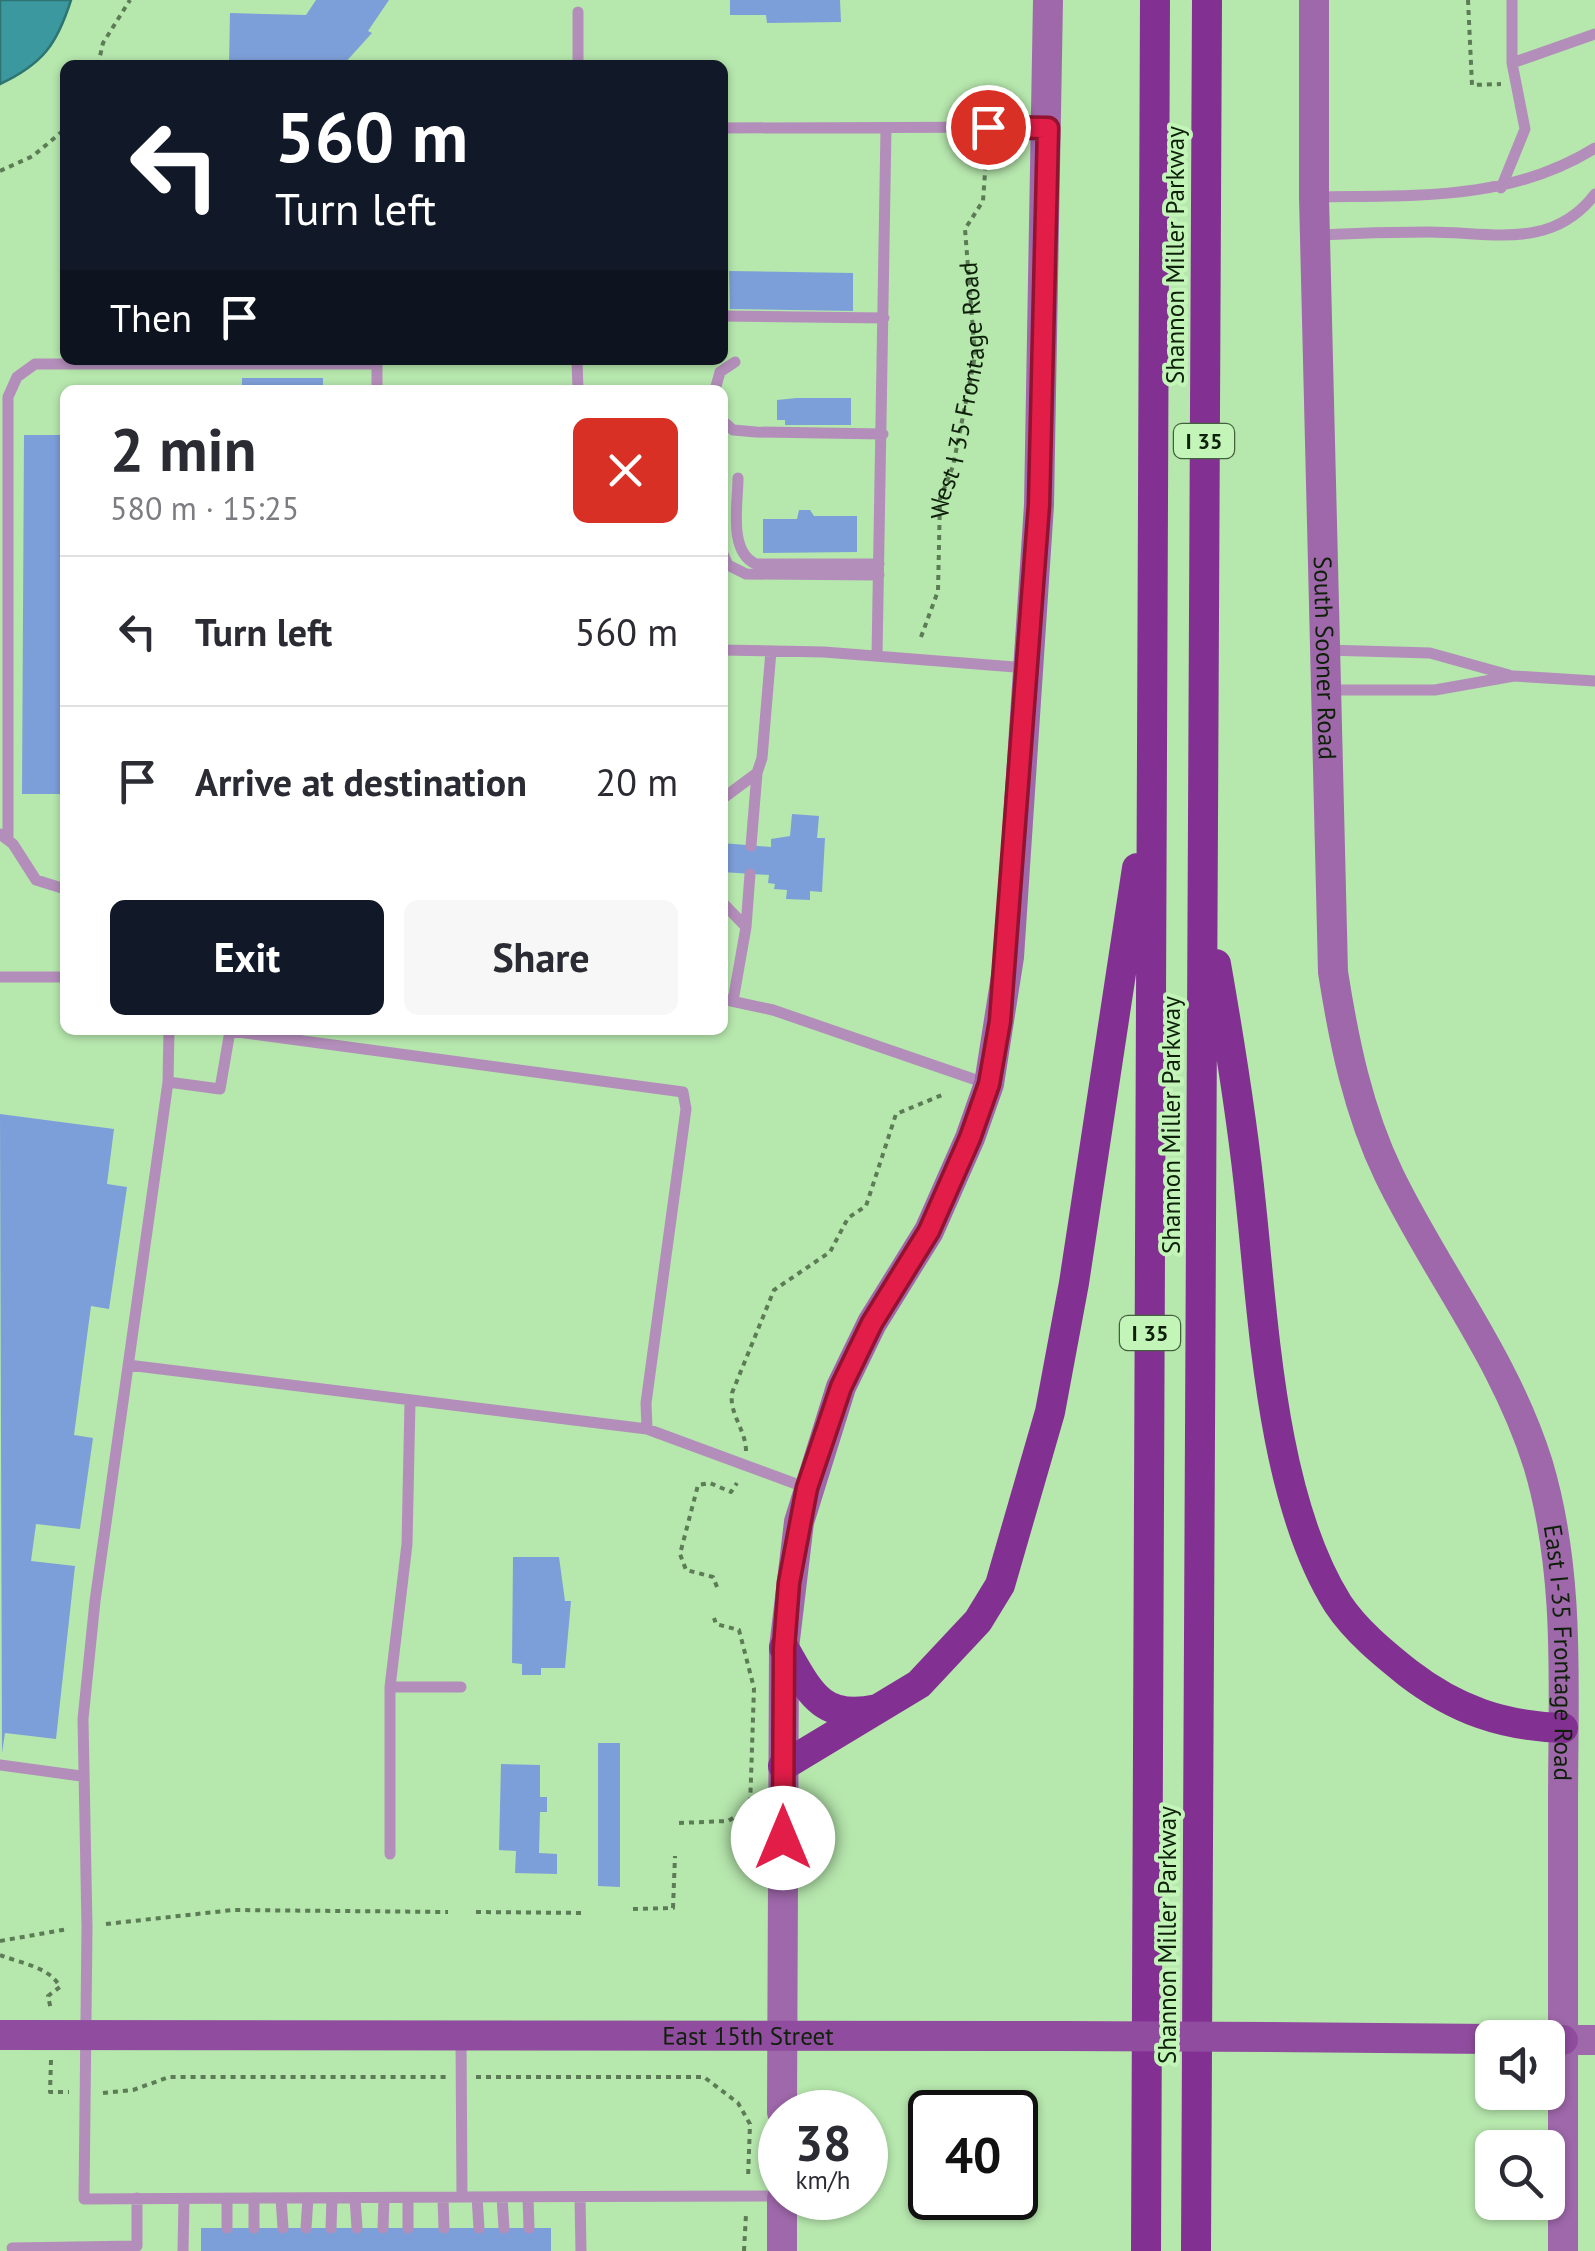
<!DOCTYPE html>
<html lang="en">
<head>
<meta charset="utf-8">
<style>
  body { margin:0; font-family:"PT Sans",sans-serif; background:#f7f7f7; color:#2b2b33; height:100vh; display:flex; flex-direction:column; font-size:38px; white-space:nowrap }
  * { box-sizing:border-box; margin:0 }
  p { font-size:32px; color:#7c7c81 }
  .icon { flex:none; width:55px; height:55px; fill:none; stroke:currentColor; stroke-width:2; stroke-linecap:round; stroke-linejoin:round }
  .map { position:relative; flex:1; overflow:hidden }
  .details { position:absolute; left:60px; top:385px; width:668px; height:650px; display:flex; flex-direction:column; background:#fff; border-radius:15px; box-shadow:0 2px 8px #0004 }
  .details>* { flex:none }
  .hud { position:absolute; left:60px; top:60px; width:668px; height:305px; border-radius:15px; box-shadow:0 2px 8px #0004; background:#111827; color:#fff; overflow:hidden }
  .fabs { position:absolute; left:1475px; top:2020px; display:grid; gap:20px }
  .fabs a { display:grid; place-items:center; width:90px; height:90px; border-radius:15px; background:#fff; box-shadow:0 2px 8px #0004; font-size:50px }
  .speed { position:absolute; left:758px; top:2090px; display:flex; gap:20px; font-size:50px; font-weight:700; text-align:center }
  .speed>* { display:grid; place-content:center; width:130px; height:130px; border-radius:50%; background:#fff; box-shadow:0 2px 8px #0004; line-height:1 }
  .speed small { font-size:25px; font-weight:400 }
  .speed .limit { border:5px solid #111; border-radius:15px; background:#fff; color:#111 }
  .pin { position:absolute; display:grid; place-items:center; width:85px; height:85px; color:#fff; margin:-42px; border:5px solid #fff; border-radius:50%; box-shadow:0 2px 10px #0007 }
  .me { position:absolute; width:110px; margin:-55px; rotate:0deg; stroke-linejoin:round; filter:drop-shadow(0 0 8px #0008) }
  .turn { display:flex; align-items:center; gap:35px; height:210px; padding:0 50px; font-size:45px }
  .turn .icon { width:130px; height:130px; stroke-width:2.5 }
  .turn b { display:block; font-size:70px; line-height:85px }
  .then { display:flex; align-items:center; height:95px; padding:0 50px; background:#0003; gap:20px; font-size:38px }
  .round { display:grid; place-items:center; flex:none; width:105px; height:105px; border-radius:15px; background:#f7f7f7 }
  .head { display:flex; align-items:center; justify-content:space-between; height:170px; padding:0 50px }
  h1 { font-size:60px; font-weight:600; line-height:75px }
  .primary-button { display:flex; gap:20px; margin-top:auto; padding:20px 50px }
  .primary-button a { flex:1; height:115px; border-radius:15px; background:#111827; color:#fff; font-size:40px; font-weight:600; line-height:115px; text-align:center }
  .primary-button a+a { background:#f7f7f7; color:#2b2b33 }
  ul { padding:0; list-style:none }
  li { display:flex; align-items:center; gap:30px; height:150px; padding:0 50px; border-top:2px solid #e1e1e2 }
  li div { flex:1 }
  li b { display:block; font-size:38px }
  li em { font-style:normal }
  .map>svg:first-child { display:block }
  .water { fill:#3a989e; stroke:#2d7472; stroke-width:2.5 }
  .building { fill:#7d9fd9 }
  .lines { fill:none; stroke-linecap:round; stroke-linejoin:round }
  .path { stroke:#5b7c55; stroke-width:4; stroke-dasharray:5 5; stroke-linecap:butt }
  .lane { stroke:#b38eba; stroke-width:11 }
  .secondary { stroke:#9f68ab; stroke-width:30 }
  .primary { stroke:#904c9e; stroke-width:30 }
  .highway { stroke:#833093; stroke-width:30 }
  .primary-bridge { stroke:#904c9e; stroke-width:30 }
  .route-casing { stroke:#92132f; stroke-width:25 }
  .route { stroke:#e11d48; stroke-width:18 }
  .labels { text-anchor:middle; stroke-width:8; stroke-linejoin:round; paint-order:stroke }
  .shield { fill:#c3f5b9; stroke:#44603e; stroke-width:2.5 }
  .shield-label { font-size:22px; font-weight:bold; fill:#0e200a }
  .street-label { font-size:25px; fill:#0e200a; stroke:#c3f5b9 }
</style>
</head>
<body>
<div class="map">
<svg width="1595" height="2251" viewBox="0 0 1595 2251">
  <rect width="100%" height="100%" fill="#b6e7ad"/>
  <!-- water -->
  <path class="water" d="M0 0H71C57 44 43 64 0 84Z"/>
  <!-- building -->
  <path class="building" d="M316 0H389L368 31 372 33 343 65H229L230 13 306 15Z
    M730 0H840L841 22 767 23 766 15H730Z
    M729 271 853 273V311L730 309Z
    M242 378H323V390H242Z
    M797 398H851V425H785V420H777V400Z
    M24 435H65V794H22Z
    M799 510H810L814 516H857V552L763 553V519H797Z
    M792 814 819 816 817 838H825L822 892 810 891V900L786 899 787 890 774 889 775 884 768 883 769 875 722 872V843L771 847V839L790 836Z
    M0 1114 114 1129 107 1184 127 1187 109 1309 91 1306 74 1435 93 1438 80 1529 36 1524 31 1561 75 1566 56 1739 5 1733 2 1753Z
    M513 1557H559L565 1601H571L565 1668H541V1675H522V1664L512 1663Z
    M598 1743H620V1887L598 1886Z
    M501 1764 540 1765V1797H547V1812H540L539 1853 557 1854V1874L515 1873 516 1851 499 1850Z
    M201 2228H551V2251H201Z"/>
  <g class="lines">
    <!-- path -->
    <g class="path">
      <path d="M1468 0 1472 85 1501 84"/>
      <path d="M98 65 103 43 130 0"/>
      <path d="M0 171 33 156 65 129"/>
      <path id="s1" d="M921 637 938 591 940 499 953 466 975 356 965 229 983 201 987 145"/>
      <path d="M746 1451C746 1430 729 1414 732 1393L774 1290 830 1252 848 1218 866 1206 896 1114 942 1095"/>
      <path d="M717 1587 713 1577 686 1570 680 1554 698 1485 710 1483 731 1492 737 1483"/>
      <path d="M679 1823 728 1821 750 1808 754 1688 739 1630 716 1624 714 1618"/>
      <path d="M633 1909 673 1908 675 1856"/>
      <path d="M476 1912 585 1913"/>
      <path d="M106 1924 233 1910 448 1912"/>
      <path d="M0 1941 68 1929"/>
      <path d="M0 1955C20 1963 50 1967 60 1987L48 1996 51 2010"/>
      <path d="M51 2060 50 2092H69"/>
      <path d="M476 2077H704L738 2103 750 2124 748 2179"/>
      <path d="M103 2093 133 2090 169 2077H446"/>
      <path d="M744 2251 746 2214"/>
    </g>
    <!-- lane -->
    <path class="lane" d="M578 12V65
      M1512 63 1595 34
      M722 128 1043 127
      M1501 188 1525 129 1512 63V0
      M1314 197C1412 195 1509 202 1595 148
      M1319 235C1356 233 1392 232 1429 232 1490 232 1552 251 1595 194
      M722 316 884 318
      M577 360 578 390
      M377 390V360
      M715 390 720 372 735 362
      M722 420 733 430 756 432 883 434
      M738 478C738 504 728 552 756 564H879
      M722 552 728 565 746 574 879 575
      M722 650 824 652 1027 668
      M1326 650 1430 653 1509 675
      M877 656 886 128
      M1326 690H1435L1514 676 1595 681
      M722 799 757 773 762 758 771 651
      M0 834 13 844 36 880 65 889
      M8 840V397L17 377 35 364H377
      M751 846 757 773
      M722 902 746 927 733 1001
      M746 927 750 874
      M0 977H65
      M722 999 773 1010 985 1083
      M169 1030 168 1082 95 1601 83 1719 87 1927 84 2199 462 2197 461 2036
      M168 1082 220 1089 230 1031 683 1092 686 1109 646 1403 647 1429
      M128 1365 647 1429 807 1488
      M390 1687H461
      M0 1765 81 1776
      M390 1854V1687L407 1544 410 1401
      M462 2197 780 2196
      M477 2197 479 2228
      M502 2197 504 2228
      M528 2197 529 2228
      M580 2197 581 2251
      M254 2198V2228
      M281 2198 283 2228
      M355 2198 357 2228
      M408 2198V2228
      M443 2198 444 2228
      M227 2228V2198
      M306 2228 308 2198
      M331 2228 332 2198
      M383 2228 384 2198
      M12 2248 137 2246V2198
      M183 2251 184 2199"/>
    <!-- secondary -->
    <g class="secondary">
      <path id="s2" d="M1314 0V197L1333 972C1344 1042 1358 1111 1389 1175 1437 1274 1505 1358 1538 1464 1571 1574 1563 1690 1563 1803 1563 1953 1563 2102 1563 2251"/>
      <path d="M1563 2040H1595"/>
      <path d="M782 2112 784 1648 799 1522 841 1387 872 1323 929 1231 970 1138 989 1084 1009 957 1039 505 1048 0"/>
      <path d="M782 2251V2198"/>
    </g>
    <!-- primary -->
    <g class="primary">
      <path id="s3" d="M0 2035 1064 2036"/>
      <path d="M1270 2037 1492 2039"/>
      <path d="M1548 2040H1563"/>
    </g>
    <!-- highway -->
    <path class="highway" d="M1216 964C1230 1044 1243 1124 1251 1205 1264 1327 1272 1499 1338 1604 1356 1631 1383 1653 1408 1673 1456 1710 1503 1726 1563 1728
      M784 1648C809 1691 821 1722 877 1709
      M783 1766 919 1684 978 1621 1000 1585 1050 1412 1074 1283 1137 868
      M1146 2251 1155 0
      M1196 2251 1207 0"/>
    <!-- primary-bridge -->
    <path class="primary-bridge" d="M1064 2036 1270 2037"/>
  </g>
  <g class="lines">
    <!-- route casing -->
    <g class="route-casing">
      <path id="route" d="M783 1838 784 1648 789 1583 807 1488 841 1387 872 1323 929 1231 970 1138 989 1084 1000 1021 1039 505 1048 128 988 127"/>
    </g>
    <!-- route -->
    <use href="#route" class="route"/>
  </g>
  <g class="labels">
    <!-- shield labels -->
    <g class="shield">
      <rect x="1174" y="424" width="60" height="34" rx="8"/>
      <rect x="1120" y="1316" width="60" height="34" rx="8"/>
    </g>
    <g class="shield-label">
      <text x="1204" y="449">I 35</text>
      <text x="1150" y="1341">I 35</text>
    </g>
    <!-- street labels -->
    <g class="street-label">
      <text transform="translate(1175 255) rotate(-90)" y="9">Shannon Miller Parkway</text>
      <text dy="9" stroke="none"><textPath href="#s1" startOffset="252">West I 35 Frontage Road</textPath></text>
      <text dy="9" stroke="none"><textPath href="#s2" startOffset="658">South Sooner Road</textPath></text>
      <text transform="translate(1171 1125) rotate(-90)" y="9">Shannon Miller Parkway</text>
      <text dy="9" stroke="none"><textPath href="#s2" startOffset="1700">East I-35 Frontage Road</textPath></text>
      <text transform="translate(1167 1935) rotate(-90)" y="9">Shannon Miller Parkway</text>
      <text dy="9" stroke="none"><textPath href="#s3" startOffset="748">East 15th Street</textPath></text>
    </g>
  </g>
</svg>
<div class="fabs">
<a><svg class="icon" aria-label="sound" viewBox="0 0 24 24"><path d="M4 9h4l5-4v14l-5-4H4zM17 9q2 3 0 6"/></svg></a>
<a><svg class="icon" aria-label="search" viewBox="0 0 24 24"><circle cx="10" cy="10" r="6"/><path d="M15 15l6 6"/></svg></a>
</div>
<div class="speed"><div>38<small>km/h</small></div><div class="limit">40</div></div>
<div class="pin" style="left:988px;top:127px;background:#d93025"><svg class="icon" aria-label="arrive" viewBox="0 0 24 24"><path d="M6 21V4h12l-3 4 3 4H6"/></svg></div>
<svg class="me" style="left:783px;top:1838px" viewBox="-20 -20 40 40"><circle r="19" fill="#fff"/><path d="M0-13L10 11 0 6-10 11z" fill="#e11d48"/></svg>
<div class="hud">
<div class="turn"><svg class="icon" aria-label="left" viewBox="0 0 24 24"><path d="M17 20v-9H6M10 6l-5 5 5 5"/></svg><div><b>560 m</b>Turn left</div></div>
<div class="then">Then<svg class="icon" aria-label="arrive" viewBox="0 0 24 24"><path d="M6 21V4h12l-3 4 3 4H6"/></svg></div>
</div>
<section class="details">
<div class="head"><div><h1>2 min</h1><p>580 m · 15:25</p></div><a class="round" style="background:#d93025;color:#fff"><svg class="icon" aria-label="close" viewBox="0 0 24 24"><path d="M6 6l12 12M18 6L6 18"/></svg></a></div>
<ul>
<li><svg class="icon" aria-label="left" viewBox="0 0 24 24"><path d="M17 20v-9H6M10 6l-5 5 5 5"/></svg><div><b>Turn left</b></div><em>560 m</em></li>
<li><svg class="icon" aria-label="arrive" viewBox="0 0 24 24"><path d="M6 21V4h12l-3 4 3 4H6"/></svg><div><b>Arrive at destination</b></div><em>20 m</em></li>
</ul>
<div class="primary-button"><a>Exit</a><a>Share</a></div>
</section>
</div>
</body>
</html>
